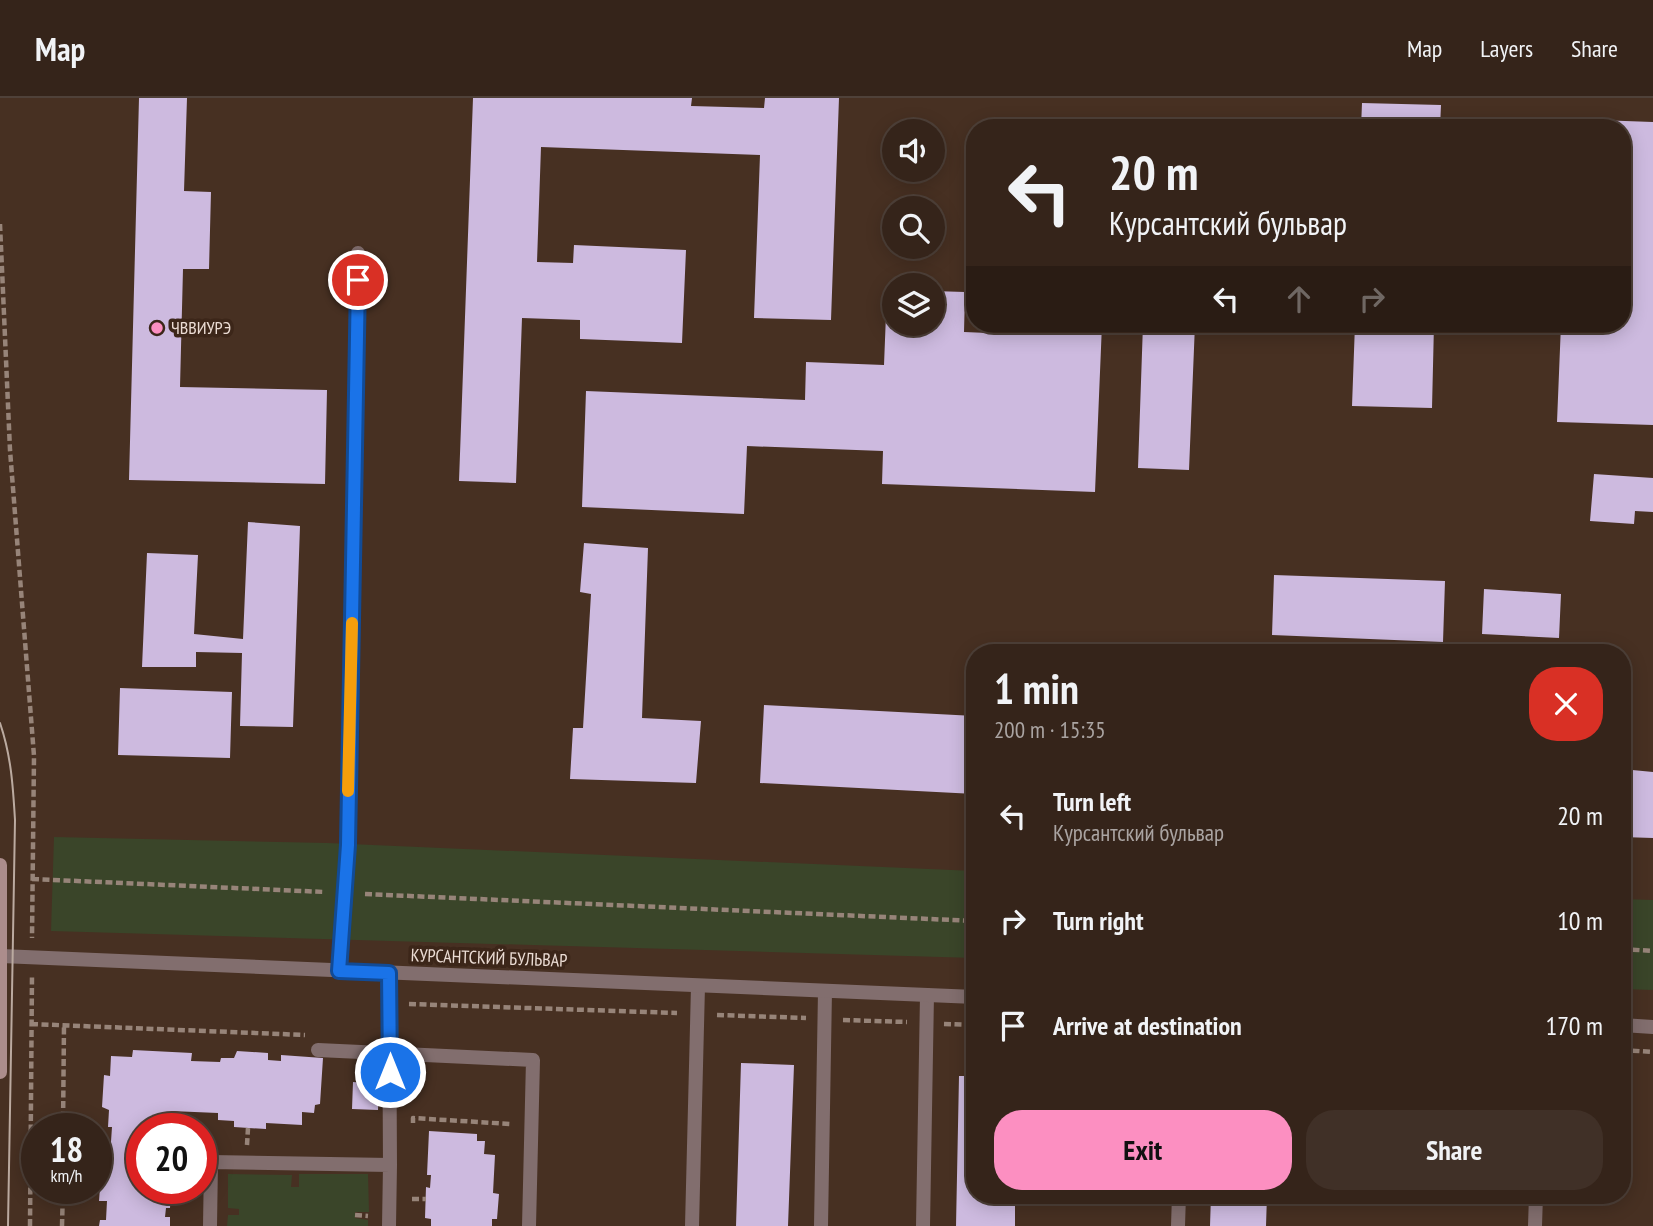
<!DOCTYPE html>
<html lang="en">
<head>
<meta charset="utf-8">
<style>
  body { margin:0; font-family:"PT Sans Narrow",sans-serif; background:#403027; color:#f1f3f6; height:100vh; display:flex; flex-direction:column; font-size:26px; white-space:nowrap }
  * { box-sizing:border-box; margin:0 }
  p { font-size:23px; color:#aaa4a2 }
  .icon { flex:none; width:38px; height:38px; fill:none; stroke:currentColor; stroke-width:2; stroke-linecap:round; stroke-linejoin:round }
  .map { position:relative; flex:1; overflow:hidden }
  .side { position:absolute; left:966px; top:546px; width:665px; height:560px; display:flex; flex-direction:column; background:#35241a; border-radius:28px; box-shadow:0 4px 18px #0003,0 0 0 2px #4f4139 }
  .side>* { flex:none }
  .top-card { position:absolute; left:966px; top:21px; width:665px; height:214px; border-radius:28px; box-shadow:0 4px 18px #0003,0 0 0 2px #4f4139; background:#35241a; color:#f1f3f6; overflow:hidden }
  .tools { position:absolute; left:882px; top:21px; display:grid; gap:14px }
  .tools a { display:grid; place-items:center; width:63px; height:63px; border-radius:50%; background:#35241a; box-shadow:0 4px 18px #0003,0 0 0 2px #4f4139; font-size:35px }
  .speed { position:absolute; left:21px; top:1015px; display:flex; gap:14px; font-size:35px; font-weight:700; text-align:center }
  .speed>* { display:grid; place-content:center; width:91px; height:91px; border-radius:50%; background:#35241a; box-shadow:0 4px 18px #0003,0 0 0 2px #4f4139; line-height:1 }
  .speed small { font-size:18px; font-weight:400 }
  .speed .limit { border:10px solid #d22; background:#fff; color:#111 }
  .pin { position:absolute; display:grid; place-items:center; width:60px; height:60px; color:#fff; margin:-30px; border:4px solid #fff; border-radius:50%; box-shadow:0 2px 7px #0007 }
  .me { position:absolute; width:77px; margin:-38px; rotate:0deg; stroke-linejoin:round; filter:drop-shadow(0 0 5px #0008) }
  .turn { display:flex; align-items:center; gap:24px; height:147px; padding:0 28px; font-size:32px }
  .turn .icon { width:91px; height:91px; stroke-width:2.5 }
  .turn b { display:block; font-size:49px; line-height:60px }
  .lanes { display:flex; align-items:center; height:66px; padding:0 28px; background:#0003; justify-content:center; gap:35px; direction:ltr }
  .lanes .off { opacity:.35 }
  .round { display:grid; place-items:center; flex:none; width:74px; height:74px; border-radius:28px; background:#403027 }
  .head { display:flex; align-items:center; justify-content:space-between; height:119px; padding:0 28px }
  h1 { font-size:42px; font-weight:800; line-height:52px }
  .primary-button { display:flex; gap:14px; margin-top:auto; padding:14px 28px }
  .primary-button a { flex:1; height:80px; border-radius:28px; background:#fc8fc1; color:#111; font-size:28px; font-weight:800; line-height:80px; text-align:center }
  .primary-button a+a { background:#403027; color:#f1f3f6 }
  ul { padding:0; list-style:none }
  li { display:flex; align-items:center; gap:21px; height:105px; padding:0 28px }
  li div { flex:1 }
  li b { display:block; font-size:26px }
  li em { font-style:normal }
  header { display:flex; align-items:center; gap:42px; box-sizing:border-box; height:98px; padding:0 35px; background:#35241a; border-bottom:2px solid #4f4139 }
  header strong { font-size:33px }
  nav { display:flex; gap:38px; margin-inline-start:auto; font-size:24px }
  .map>svg:first-child { display:block }
  .green { fill:#3a4529 }
  .building { fill:#cdbadf }
  .lines { fill:none; stroke-linecap:round; stroke-linejoin:round }
  .path { stroke:#978479; stroke-width:4.5; stroke-dasharray:7 3.5; stroke-linecap:butt }
  .lane { stroke:#826e6e; stroke-width:14 }
  .street { stroke:#826e6e; stroke-width:14 }
  .secondary { stroke:#ac8d8c; stroke-width:14 }
  .tram { stroke:#bbaaa0; stroke-width:2 }
  .route-casing { stroke:#114b97; stroke-width:18 }
  .route { stroke:#1a73e8; stroke-width:12 }
  .slow { stroke:#f59e0b; stroke-width:12 }
  .poi-dot { fill:#fc8fc1; stroke:#3c2619; stroke-width:2.5 }
  .labels { text-anchor:middle; stroke-width:7; stroke-linejoin:round; paint-order:stroke }
  .poi-label { font-size:18px; fill:#ebdcd4; stroke:#3c2619; text-anchor:start }
  .street-label { font-size:18px; fill:#ebdcd4; stroke:#3c2619 }
</style>
</head>
<body>
<header>
<strong>Map</strong>
<nav><a>Map</a><a>Layers</a><a>Share</a></nav>
</header>
<div class="map">
<svg width="1653" height="1128" viewBox="0 0 1653 1128">
  <rect width="100%" height="100%" fill="#473022"/>
  <!-- green -->
  <path class="green" d="M54 739 327 745 975 773V860L51 833Z
    M1622 801 1653 802V892L1622 891Z
    M228 1076 292 1077 291 1089H299V1076H368L369 1114H355V1120L368 1122V1128H227L228 1117H239V1111L228 1110Z"/>
  <!-- building -->
  <path class="building" d="M139 0H187L184 93 211 94 209 171H183L180 289 327 292 325 386 129 382Z
    M473 0H692L691 8 764 10 765 0H839L831 222 754 220 760 57 541 49 537 164 573 165 574 147 686 152 682 245 580 241V222L522 220 516 385 459 383Z
    M1362 5 1441 7 1440 30H1361Z
    M1569 21 1653 24V327L1557 324 1561 226H1622V30H1568Z
    M887 191H894V226H933V193L965 194 964 234 1033 237 1034 226H1102L1095 394 882 386 883 353 747 348 744 416 582 409 586 293 805 302 806 264 884 267Z
    M1143 226H1195L1189 372 1138 370Z
    M1355 226H1434L1432 310 1352 308Z
    M1594 376 1653 380V414L1635 413 1634 426 1590 423Z
    M248 424 300 428 293 629 240 628 242 555 196 554V569H142L147 455 198 457 194 536 243 541Z
    M584 445 648 450 642 620 701 623 696 685 570 681 573 630H583L591 496 580 494Z
    M1274 477 1445 483 1443 544 1272 537Z
    M1484 491 1561 496 1559 540 1482 536Z
    M120 590 232 594 230 660 118 657Z
    M764 607 975 618V696L760 685Z
    M1622 671 1653 674V740L1622 739Z
    M133 952 192 955 191 963 220 964 221 960H234L237 953 268 955V962L281 963V957L323 960 320 1006 315 1007 314 1015 302 1014V1027L266 1025V1031L234 1029V1023L218 1022V1015L171 1013V1018L159 1017 158 1031H142V1090H171L170 1110H166L165 1119H170V1128H99L100 1122H106L107 1103H99L101 1076H105L106 1058H110L112 1029H108L109 1012 102 1009 104 977 110 978 111 958 132 959Z
    M741 965 794 967 788 1128H736Z
    M959 978H975V1097H1015V1128H956Z
    M353 984 379 986 378 1012 352 1011Z
    M429 1033 477 1036V1043H485L484 1056 495 1057 493 1095 499 1096 497 1121H492V1128H431V1121L425 1120 426 1089 430 1090 431 1077H427Z
    M1211 1097H1267L1266 1128H1210Z"/>
  <g class="lines">
    <!-- path -->
    <path class="path" d="M0 126 10 352 34 658 32 840
      M32 781 325 794
      M365 796 975 823
      M1622 851 1653 853
      M409 906 677 915
      M717 917 806 920
      M843 922 907 924
      M31 926 305 937
      M944 926 975 927
      M1622 952 1653 954
      M158 1024H186L185 1031
      M413 1025V1020L510 1026
      M63 1031 64 927
      M247 1047 248 1030
      M412 1101H426
      M355 1117 368 1118
      M30 1128 32 877
      M62 1128 63 1090"/>
    <!-- lane -->
    <path class="lane" d="M339 873 348 747 358 155
      M318 952 533 962 529 1128
      M210 1128 211 1064 390 1067 389 875
      M389 1128 390 1067
      M692 1128 698 888
      M821 1128 825 893
      M923 1128 927 897
      M1178 1128 1179 1097
      M1535 1128 1536 1097"/>
    <!-- street -->
    <path class="street" d="M1 858 975 899
      M1622 927 1653 929"/>
    <!-- secondary -->
    <path class="secondary" d="M0 767V974"/>
    <!-- tram -->
    <path class="tram" d="M0 625C11 657 13 688 15 722L8 1128"/>
  </g>
  <g class="lines">
    <!-- route casing -->
    <g class="route-casing">
      <path id="route" d="M358 182 348 747 339 873 389 875 390 974"/>
    </g>
    <!-- route -->
    <use href="#route" class="route"/>
    <!-- slow -->
    <path class="slow" d="M348 693 352 525"/>
  </g>
  <!-- markers -->
  <circle class="poi-dot" cx="157" cy="230" r="7"/>
  <g class="labels">
    <!-- poi labels -->
    <g class="poi-label">
      <text x="171" y="236">ЧВВИУРЭ</text>
    </g>
    <!-- street labels -->
    <g class="street-label">
      <text transform="translate(489 860) rotate(2)" y="6">КУРСАНТСКИЙ БУЛЬВАР</text>
    </g>
  </g>
</svg>
<div class="tools">
<a><svg class="icon" aria-label="sound" viewBox="0 0 24 24"><path d="M4 9h4l5-4v14l-5-4H4zM17 9q2 3 0 6"/></svg></a>
<a><svg class="icon" aria-label="search" viewBox="0 0 24 24"><circle cx="10" cy="10" r="6"/><path d="M15 15l6 6"/></svg></a>
<a><svg class="icon" aria-label="layers" viewBox="0 0 24 24"><path d="M12 4l9 5-9 5-9-5zM3 14l9 5 9-5"/></svg></a>
</div>
<div class="speed"><div>18<small>km/h</small></div><div class="limit">20</div></div>
<div class="pin" style="left:358px;top:182px;background:#d93025"><svg class="icon" aria-label="arrive" viewBox="0 0 24 24"><path d="M6 21V4h12l-3 4 3 4H6"/></svg></div>
<svg class="me" style="left:390px;top:974px" viewBox="-20 -20 40 40"><circle r="17" fill="#1a73e8" stroke="#fff" stroke-width="3"/><path d="M0-11L8 9 0 5-8 9z" fill="#fff"/></svg>
<div class="top-card">
<div class="turn"><svg class="icon" aria-label="left" viewBox="0 0 24 24"><path d="M17 20v-9H6M10 6l-5 5 5 5"/></svg><div><b>20 m</b>Курсантский бульвар</div></div>
<div class="lanes"><svg class="icon" aria-label="left" viewBox="0 0 24 24"><path d="M17 20v-9H6M10 6l-5 5 5 5"/></svg><svg class="icon off" aria-label="ahead" viewBox="0 0 24 24"><path d="M12 20V5M6 11l6-6 6 6"/></svg><svg class="icon off" aria-label="right" viewBox="0 0 24 24"><path d="M7 20v-9h11M14 6l5 5-5 5"/></svg></div>
</div>
<section class="side">
<div class="head"><div><h1>1 min</h1><p>200 m · 15:35</p></div><a class="round" style="background:#d93025;color:#fff"><svg class="icon" aria-label="close" viewBox="0 0 24 24"><path d="M6 6l12 12M18 6L6 18"/></svg></a></div>
<ul>
<li><svg class="icon" aria-label="left" viewBox="0 0 24 24"><path d="M17 20v-9H6M10 6l-5 5 5 5"/></svg><div><b>Turn left</b><p>Курсантский бульвар</p></div><em>20 m</em></li>
<li><svg class="icon" aria-label="right" viewBox="0 0 24 24"><path d="M7 20v-9h11M14 6l5 5-5 5"/></svg><div><b>Turn right</b></div><em>10 m</em></li>
<li><svg class="icon" aria-label="arrive" viewBox="0 0 24 24"><path d="M6 21V4h12l-3 4 3 4H6"/></svg><div><b>Arrive at destination</b></div><em>170 m</em></li>
</ul>
<div class="primary-button"><a>Exit</a><a>Share</a></div>
</section>
</div>
</body>
</html>
